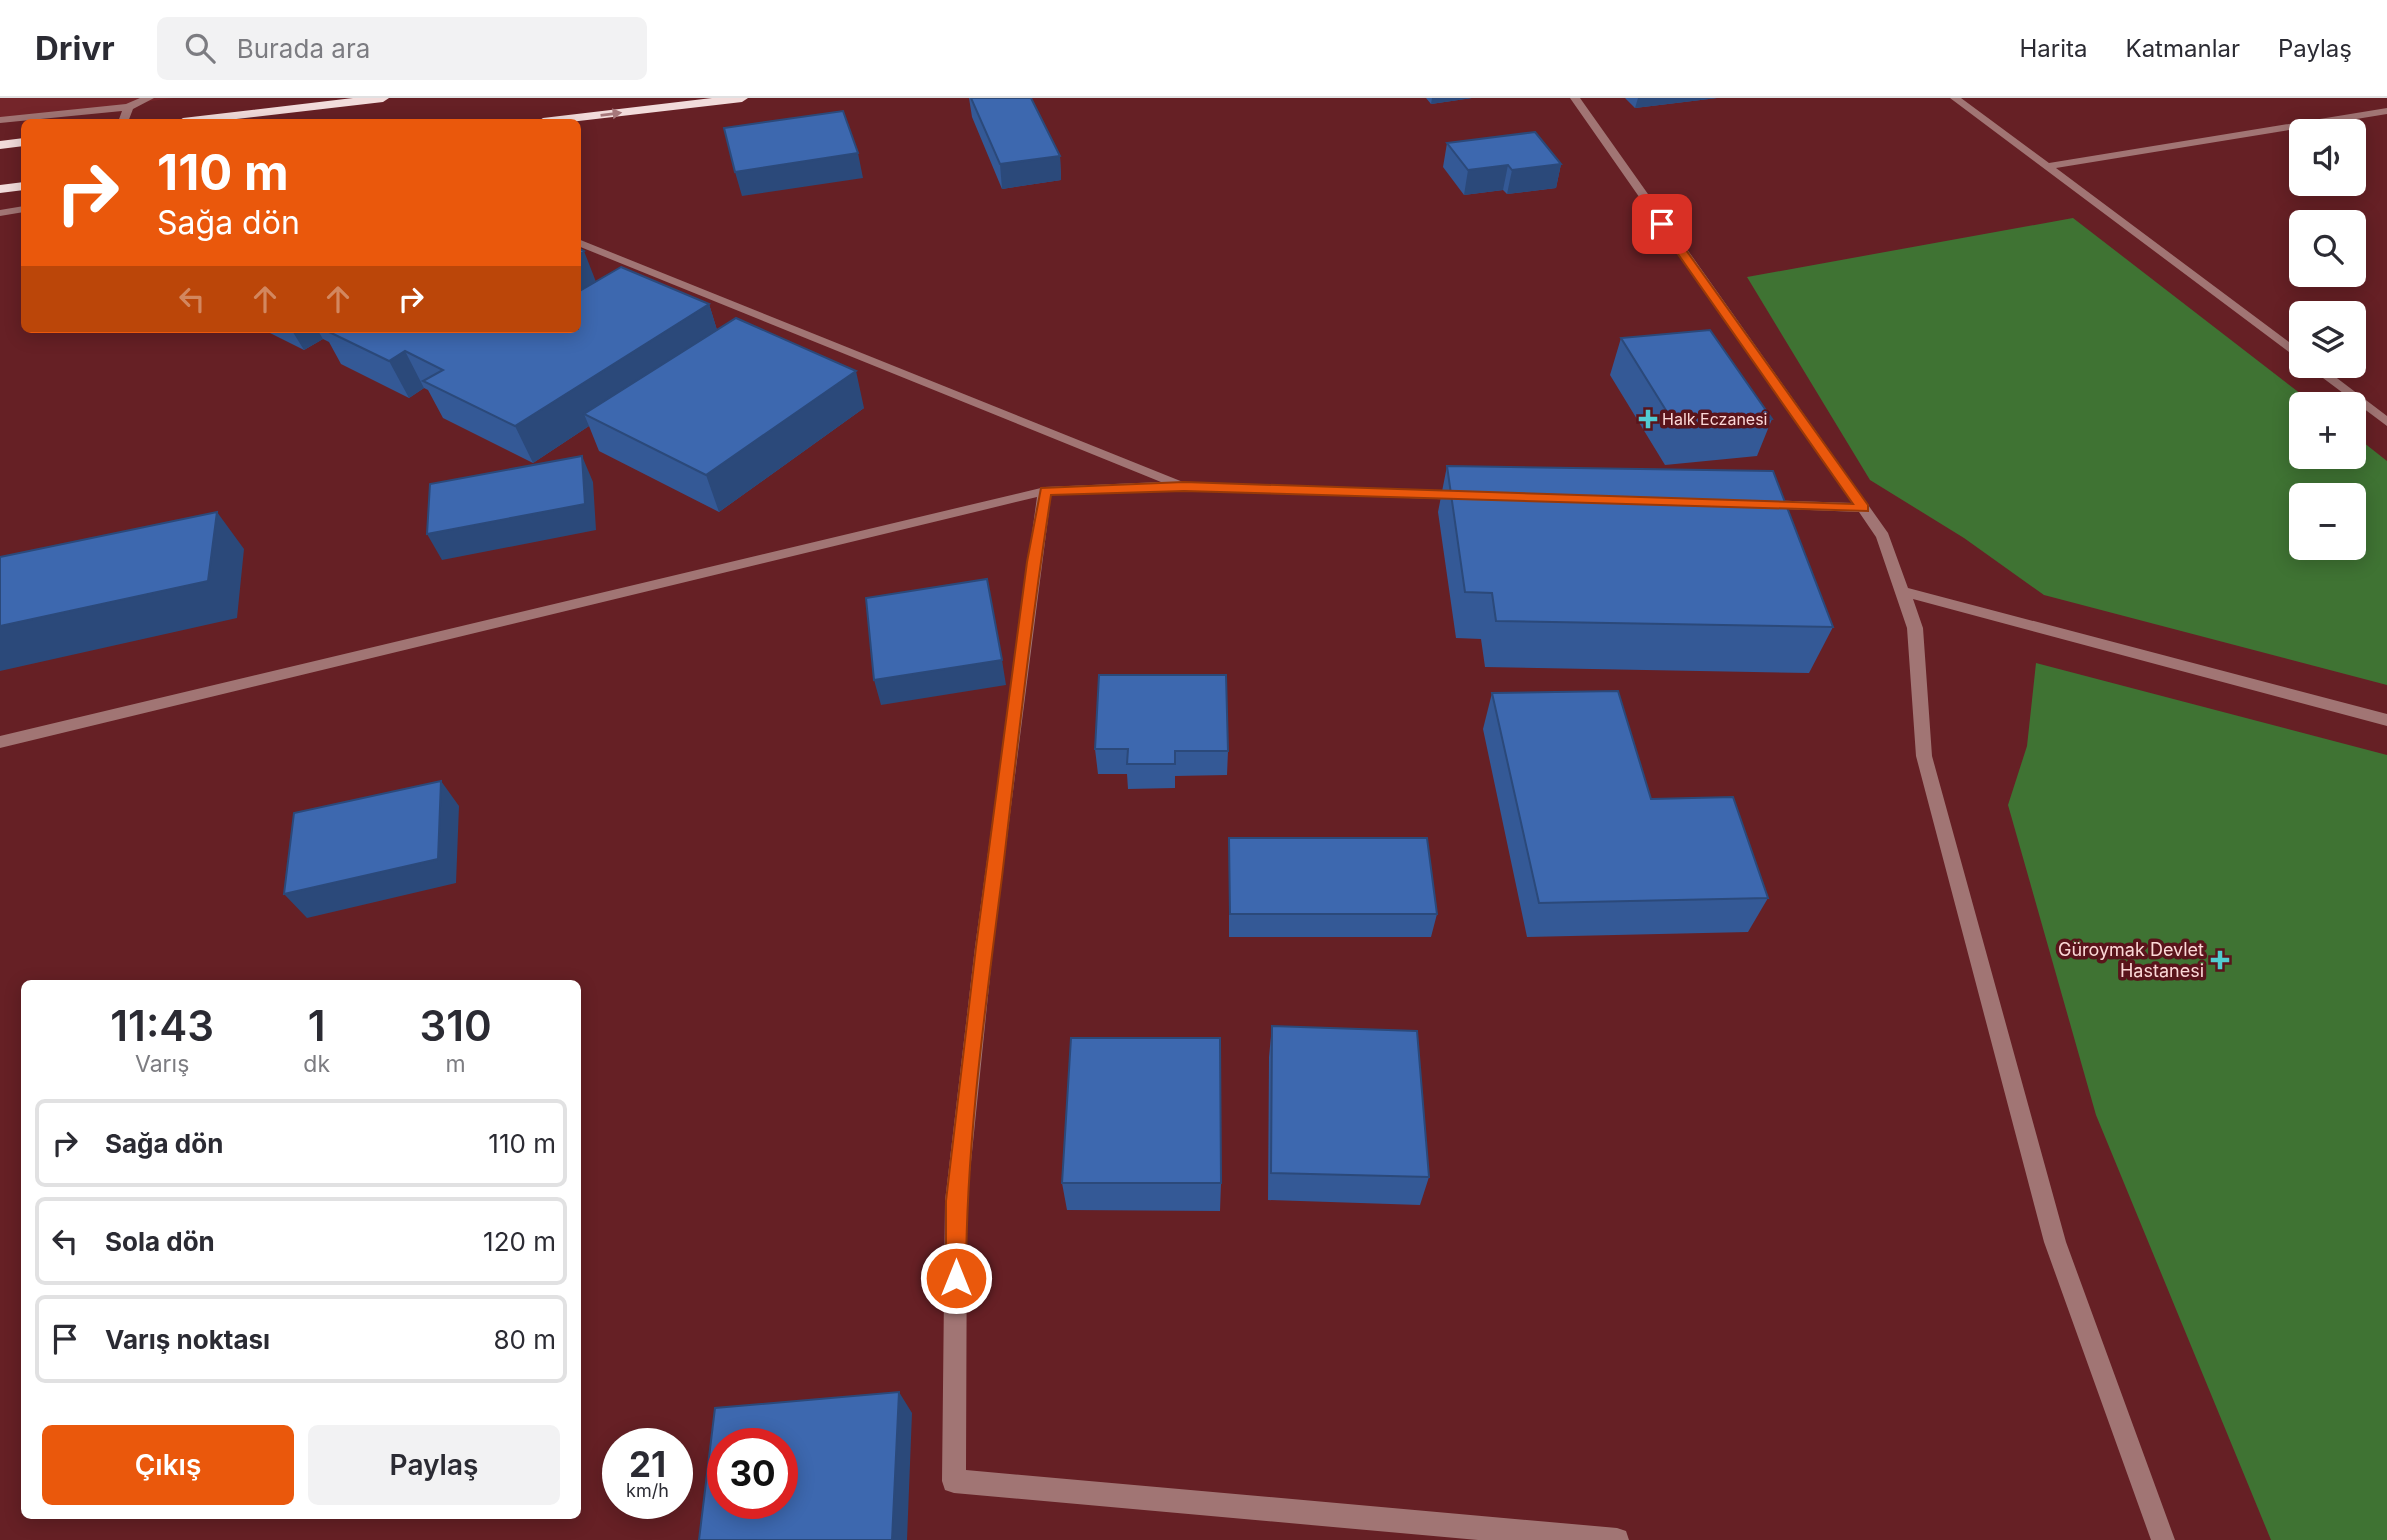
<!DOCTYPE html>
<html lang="tr">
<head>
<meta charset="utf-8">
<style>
  body { margin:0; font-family:Inter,sans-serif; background:#f2f2f3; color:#2b2b33; height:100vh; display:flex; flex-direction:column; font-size:26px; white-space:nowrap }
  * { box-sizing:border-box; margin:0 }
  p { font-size:23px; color:#7c7c81 }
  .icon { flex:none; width:38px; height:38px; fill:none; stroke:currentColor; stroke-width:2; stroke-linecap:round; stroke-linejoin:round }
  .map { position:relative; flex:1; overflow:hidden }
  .side { position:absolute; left:21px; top:882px; width:560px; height:539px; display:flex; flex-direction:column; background:#fff; border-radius:10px; box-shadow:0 4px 18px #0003 }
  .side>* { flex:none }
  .guide { position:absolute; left:21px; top:21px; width:560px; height:214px; border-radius:10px; box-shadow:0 4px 18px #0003; background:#ea580c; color:#fff; overflow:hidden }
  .controls { position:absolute; left:2289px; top:21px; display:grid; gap:14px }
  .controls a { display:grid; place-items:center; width:77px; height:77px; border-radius:10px; background:#fff; box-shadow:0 4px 18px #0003; font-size:35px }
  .speed { position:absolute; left:602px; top:1330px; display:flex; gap:14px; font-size:35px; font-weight:700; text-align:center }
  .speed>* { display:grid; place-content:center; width:91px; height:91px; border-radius:50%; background:#fff; box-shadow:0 4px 18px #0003; line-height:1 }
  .speed small { font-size:18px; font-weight:400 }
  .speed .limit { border:10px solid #d22; background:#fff; color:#111 }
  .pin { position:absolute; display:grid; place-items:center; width:60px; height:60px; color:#fff; margin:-30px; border-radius:14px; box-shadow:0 4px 10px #0006 }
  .me { position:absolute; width:77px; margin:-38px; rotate:0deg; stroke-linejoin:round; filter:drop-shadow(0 0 5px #0008) }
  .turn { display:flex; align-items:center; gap:24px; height:147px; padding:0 21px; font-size:32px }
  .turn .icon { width:91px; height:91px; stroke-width:2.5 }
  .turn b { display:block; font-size:49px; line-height:60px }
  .lanes { display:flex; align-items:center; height:66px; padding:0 21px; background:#0003; justify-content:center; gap:35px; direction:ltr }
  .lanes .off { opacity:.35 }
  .eta { display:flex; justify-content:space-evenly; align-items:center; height:119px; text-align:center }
  .eta b { font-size:42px; font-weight:600; line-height:49px }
  .action { display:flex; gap:14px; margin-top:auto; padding:14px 21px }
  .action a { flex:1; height:80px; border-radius:10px; background:#ea580c; color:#fff; font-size:28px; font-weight:600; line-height:80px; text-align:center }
  .action a+a { background:#f2f2f3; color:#2b2b33 }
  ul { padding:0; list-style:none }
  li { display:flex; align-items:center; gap:21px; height:88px; margin:0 14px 10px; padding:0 7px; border:4px solid #e1e1e2; border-radius:10px }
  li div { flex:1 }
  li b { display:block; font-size:26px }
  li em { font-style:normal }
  header { display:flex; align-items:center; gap:42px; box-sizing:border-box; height:98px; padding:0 35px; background:#fff; border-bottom:2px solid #e1e1e2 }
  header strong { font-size:33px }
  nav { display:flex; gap:38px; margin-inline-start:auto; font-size:24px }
  .search { width:490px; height:63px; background:#f2f2f3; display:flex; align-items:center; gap:18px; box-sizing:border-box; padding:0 24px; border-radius:10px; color:#7c7c81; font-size:26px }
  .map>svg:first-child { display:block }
  .built { fill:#74252a }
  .green { fill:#3f7333; fill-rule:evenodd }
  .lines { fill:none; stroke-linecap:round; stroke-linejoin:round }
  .minor { fill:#a17574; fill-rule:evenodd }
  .highway { fill:#f2dcdb; fill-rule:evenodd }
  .wall { fill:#345996 }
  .shaded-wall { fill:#2b497a }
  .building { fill:#3d68af; stroke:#2b497a; stroke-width:2; fill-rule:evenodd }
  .oneway { fill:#a6787b }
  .route { fill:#ea580c; stroke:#983908; stroke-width:2 }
  .poi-dot { fill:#51ccd2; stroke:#5a141b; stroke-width:2.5 }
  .labels { text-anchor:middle; stroke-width:7; stroke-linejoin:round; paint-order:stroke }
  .far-poi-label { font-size:16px; fill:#fcd8d7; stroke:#5a141b; text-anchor:start }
  .poi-label { font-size:18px; fill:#fcd8d7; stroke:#5a141b; text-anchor:end }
</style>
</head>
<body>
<header>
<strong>Drivr</strong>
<div class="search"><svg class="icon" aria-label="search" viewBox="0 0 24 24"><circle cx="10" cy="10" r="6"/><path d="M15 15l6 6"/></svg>Burada ara</div>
<nav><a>Harita</a><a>Katmanlar</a><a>Paylaş</a></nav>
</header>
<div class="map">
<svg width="2387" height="1442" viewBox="0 0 2387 1442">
  <rect width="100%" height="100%" fill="#662025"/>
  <!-- built -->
  <path class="built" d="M0 0H174L0 23Z"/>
  <!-- green -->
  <path class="green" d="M2073 120 2314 306H2301V359H2354V337L2387 363V587L2044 497 1964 440 1870 382 1747 179ZM2301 397H2354V450H2301Z
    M2036 565 2387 657V1442H2271L2096 1017 2008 707 2027 648Z"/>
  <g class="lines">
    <!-- minor -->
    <path class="minor" d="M140 0H154L133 11 128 24H118L122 13 0 25V19L126 6Z
      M1570 0H1580L1888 435 1908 490 2387 616V628L1913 501 1923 530 1932 658 2066 1144 2175 1442H2151L2044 1144 1916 658 1907 530 1876 439 1859 414 1760 410 1758 407 1765 402 1853 405Z
      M1950 0H1961L2049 65 2387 10V16L2056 70 2301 253V263Z
      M24 108V114L0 118V112Z
      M578 141 1183 384 1469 394 1471 397 1464 402 1184 392 1051 397 993 849 967 1103 966 1372 1617 1430 1626 1433 1629 1442H1478L954 1395 945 1392 942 1383 945 1103 975 849 1037 399 0 650V638L1045 389 1161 384 578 148Z
      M2307 268H2321L2387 318V328Z"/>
    <!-- highway -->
    <path class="highway" d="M353 0H389L383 4 210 24H177L183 20Z
      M712 0H748L742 4 570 24H537L543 20Z
      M24 40V48L0 51V43Z
      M24 84V92L0 95V87Z"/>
  </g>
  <!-- wall -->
  <path class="wall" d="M969 0H1031L1060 58 1061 82 1002 91 972 19Z
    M1426 0H1472L1431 6Z
    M1625 0H1717L1635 10Z
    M1447 45 1561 66 1556 90 1507 96 1503 92 1464 97 1443 69Z
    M596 183 709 206 717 232 864 310 719 414 599 353 589 328 533 365 443 320 428 292 424 290 409 300 341 266 329 244 323 241 304 252 262 231H578Z
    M1621 240 1772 321 1757 358 1665 367 1610 277Z
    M1447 368 1833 529 1809 575 1485 569 1481 541 1456 540 1438 414Z
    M1492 595 1651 701 1768 800 1748 834 1527 839 1483 631Z
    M1095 651 1228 653 1227 677 1175 678V690L1128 691 1127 676H1098Z
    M1229 740 1437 816 1431 839H1229Z
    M1272 928 1429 1079 1420 1107 1268 1102 1269 959Z
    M1062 1085H1221L1220 1113 1067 1112Z"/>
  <!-- shaded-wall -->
  <path class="shaded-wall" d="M1432 0H1472L1431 6Z
    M1638 0H1717L1635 10Z
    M858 55 863 80 742 98 735 74Z
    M1060 58 1061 82 1002 91 1000 66Z
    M1561 66 1556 90 1507 96 1512 72Z
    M1508 67 1503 92 1464 97 1468 72Z
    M584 153 598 189 578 202V157Z
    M709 206 720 242 584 316 589 328 533 365 515 328Z
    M291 231H317L323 241 304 252Z
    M405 253 424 290 409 300 389 263Z
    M856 273 864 310 719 414 706 377Z
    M582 358 593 384 596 432 442 462 427 436Z
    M217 414 244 451 237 520 0 573V528Z
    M1002 562 1006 587 881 607 874 582Z
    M441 683 459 708 456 785 307 820 284 796Z
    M899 1294 912 1315 907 1442H892Z"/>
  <!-- building -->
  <path class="building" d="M971 0H1031L1060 58 1000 66Z
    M843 13 858 55 735 74 724 30Z
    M1535 34 1561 66 1512 72 1508 67 1468 72 1447 45Z
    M578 150 584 153 578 157Z
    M621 169 709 206 515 328 423 283 443 272 405 253 389 263 323 231H578V194Z
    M736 220 856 273 706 377 584 316Z
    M1710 232 1772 321 1677 330 1621 240Z
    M582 358 585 406 427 436 430 386Z
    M1447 368 1773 373 1833 529 1496 523 1492 495 1465 494Z
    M217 414 208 483 0 528V459Z
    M987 481 1002 562 874 582 866 500Z
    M1099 577H1226L1228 653H1175V666H1127L1128 651H1095Z
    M1618 593 1651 701 1733 699 1768 800 1539 805 1492 595Z
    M441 683 438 761 284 796 294 715Z
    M1229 740H1427L1437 816H1230Z
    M1272 928 1417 933 1429 1079 1271 1075Z
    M1071 940H1220L1221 1085H1062Z
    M899 1294 892 1442H699L715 1310ZM723 1346H782V1405H723Z"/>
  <!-- one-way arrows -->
  <defs><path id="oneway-solid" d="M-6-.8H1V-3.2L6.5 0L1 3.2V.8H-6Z" transform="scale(1.75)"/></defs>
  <use class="oneway" href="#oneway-solid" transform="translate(611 16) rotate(-7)"/>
  <!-- route -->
  <path class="route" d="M1659 124H1666L1868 407V413L1184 393 1051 397C1031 524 1017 652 1002 779 985 912 966 1046 966 1180L963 1187 956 1190 949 1187 946 1180V1103L976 849 1027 464 1041 390 1184 384 1853 406 1659 129Z"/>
  <!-- markers -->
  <g class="poi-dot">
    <path d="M1644.5 310.5h7v7h7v7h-7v7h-7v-7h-7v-7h7z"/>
    <path d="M2216.5 851.5h7v7h7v7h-7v7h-7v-7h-7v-7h7z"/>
  </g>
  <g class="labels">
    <!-- far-poi labels -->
    <g class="far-poi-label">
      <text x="1662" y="327">Halk Eczanesi</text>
    </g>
    <!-- poi labels -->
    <g class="poi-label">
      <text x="2204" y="858">Güroymak Devlet<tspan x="2204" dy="21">Hastanesi</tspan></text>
    </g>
  </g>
</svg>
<div class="controls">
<a><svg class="icon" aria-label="sound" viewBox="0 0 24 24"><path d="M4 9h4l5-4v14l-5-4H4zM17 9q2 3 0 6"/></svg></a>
<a><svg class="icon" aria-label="search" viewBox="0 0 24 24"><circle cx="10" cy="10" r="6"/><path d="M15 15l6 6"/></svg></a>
<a><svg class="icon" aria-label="layers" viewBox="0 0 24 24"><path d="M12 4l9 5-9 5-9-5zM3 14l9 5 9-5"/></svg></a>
<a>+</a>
<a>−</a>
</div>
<div class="speed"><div>21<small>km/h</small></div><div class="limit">30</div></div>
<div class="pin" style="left:1662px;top:126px;background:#d93025"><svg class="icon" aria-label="arrive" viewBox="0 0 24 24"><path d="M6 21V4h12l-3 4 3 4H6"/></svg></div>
<svg class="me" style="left:956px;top:1180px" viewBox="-20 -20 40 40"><circle r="17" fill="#ea580c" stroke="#fff" stroke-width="3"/><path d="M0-11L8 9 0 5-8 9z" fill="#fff"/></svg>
<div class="guide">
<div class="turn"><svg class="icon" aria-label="right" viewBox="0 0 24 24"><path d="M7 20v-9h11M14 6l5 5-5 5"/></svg><div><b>110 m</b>Sağa dön</div></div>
<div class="lanes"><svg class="icon off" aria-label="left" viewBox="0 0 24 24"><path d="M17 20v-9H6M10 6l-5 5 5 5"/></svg><svg class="icon off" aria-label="ahead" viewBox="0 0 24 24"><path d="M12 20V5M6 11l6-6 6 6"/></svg><svg class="icon off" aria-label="ahead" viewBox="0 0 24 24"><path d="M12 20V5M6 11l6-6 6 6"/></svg><svg class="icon" aria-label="right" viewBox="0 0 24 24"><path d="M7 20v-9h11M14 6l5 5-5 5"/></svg></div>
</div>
<section class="side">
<div class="eta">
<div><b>11:43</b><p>Varış</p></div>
<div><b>1</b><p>dk</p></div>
<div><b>310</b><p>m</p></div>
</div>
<ul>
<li><svg class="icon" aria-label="right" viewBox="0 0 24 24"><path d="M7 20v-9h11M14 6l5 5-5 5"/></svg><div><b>Sağa dön</b></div><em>110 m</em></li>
<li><svg class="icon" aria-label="left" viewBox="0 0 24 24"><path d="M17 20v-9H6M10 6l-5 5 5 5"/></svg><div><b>Sola dön</b></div><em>120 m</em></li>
<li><svg class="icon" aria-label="arrive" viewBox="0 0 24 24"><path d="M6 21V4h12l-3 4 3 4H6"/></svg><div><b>Varış noktası</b></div><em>80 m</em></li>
</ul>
<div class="action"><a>Çıkış</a><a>Paylaş</a></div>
</section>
</div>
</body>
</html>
